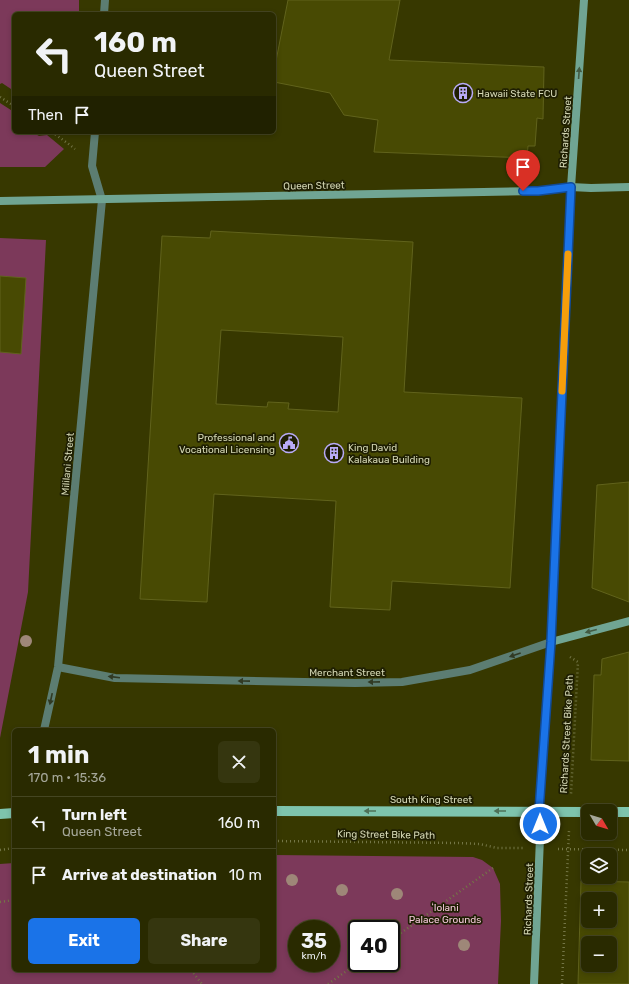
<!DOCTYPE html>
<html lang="en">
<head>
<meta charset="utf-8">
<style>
  body { margin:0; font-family:Rubik,sans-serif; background:#35360f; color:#f1f3f6; height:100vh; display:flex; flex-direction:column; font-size:15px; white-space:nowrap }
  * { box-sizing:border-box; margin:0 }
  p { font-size:13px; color:#a5a799 }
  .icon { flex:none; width:22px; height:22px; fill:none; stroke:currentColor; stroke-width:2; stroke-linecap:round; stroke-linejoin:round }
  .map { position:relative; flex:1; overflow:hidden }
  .drawer { position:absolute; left:12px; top:728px; width:264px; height:244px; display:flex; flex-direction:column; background:#292a00; border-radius:6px; box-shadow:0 2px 6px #0003,0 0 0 1px #454622 }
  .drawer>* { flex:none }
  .banner { position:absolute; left:12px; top:12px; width:264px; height:122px; border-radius:6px; box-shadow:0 2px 6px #0003,0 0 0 1px #454622; background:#292a00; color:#f1f3f6; overflow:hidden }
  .needle { width:26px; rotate:128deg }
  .buttons { position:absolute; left:581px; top:804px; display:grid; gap:8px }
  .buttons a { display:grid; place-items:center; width:36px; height:36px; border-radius:6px; background:#292a00; box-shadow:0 2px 6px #0003,0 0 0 1px #454622; font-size:20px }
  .speed { position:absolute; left:288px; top:920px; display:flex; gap:8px; font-size:20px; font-weight:700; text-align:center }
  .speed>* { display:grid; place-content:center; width:52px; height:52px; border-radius:50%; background:#292a00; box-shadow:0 2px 6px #0003,0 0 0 1px #454622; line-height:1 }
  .speed small { font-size:10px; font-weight:400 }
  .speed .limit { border:2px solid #111; border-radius:6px; background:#fff; color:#111 }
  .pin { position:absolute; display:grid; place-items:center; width:34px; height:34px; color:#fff; margin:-41px -17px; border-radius:50% 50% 50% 0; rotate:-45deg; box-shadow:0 0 4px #0007 }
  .pin .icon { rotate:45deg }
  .me { position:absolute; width:44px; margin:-22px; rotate:0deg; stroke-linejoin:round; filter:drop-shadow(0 0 3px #0008) }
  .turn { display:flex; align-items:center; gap:14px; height:84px; padding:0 16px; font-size:18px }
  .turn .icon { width:52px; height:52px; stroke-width:2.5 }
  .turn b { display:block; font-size:28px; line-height:34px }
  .then { display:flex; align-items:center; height:38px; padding:0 16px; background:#0003; gap:8px; font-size:15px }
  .round { display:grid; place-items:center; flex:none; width:42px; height:42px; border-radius:6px; background:#35360f }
  .headline { display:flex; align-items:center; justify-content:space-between; height:68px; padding:0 16px }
  h1 { font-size:24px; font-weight:700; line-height:30px }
  .action { display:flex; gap:8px; margin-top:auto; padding:8px 16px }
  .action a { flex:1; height:46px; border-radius:6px; background:#1a73e8; color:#fff; font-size:16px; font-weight:700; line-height:46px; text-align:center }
  .action a+a { background:#35360f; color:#f1f3f6 }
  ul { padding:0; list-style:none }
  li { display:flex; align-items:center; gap:12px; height:52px; padding:0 16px; border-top:1px solid #454622 }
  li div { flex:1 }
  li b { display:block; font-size:15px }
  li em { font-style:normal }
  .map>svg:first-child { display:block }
  .green { fill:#7c395a; fill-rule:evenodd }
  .building { fill:#484a03; stroke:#61631c; fill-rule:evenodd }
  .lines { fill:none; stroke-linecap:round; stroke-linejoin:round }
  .path { stroke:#747646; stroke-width:2.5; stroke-dasharray:1 3; stroke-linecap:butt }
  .street { stroke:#5c7d72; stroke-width:8 }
  .secondary { stroke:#70a593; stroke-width:8 }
  .primary { stroke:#7ec4ad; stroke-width:10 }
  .tree { fill:#9e8778 }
  .oneway { fill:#435b43 }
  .oneway2 { fill:#313a24 }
  .oneway3 { fill:#4e7158 }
  .route-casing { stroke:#114b97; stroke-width:10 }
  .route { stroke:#1a73e8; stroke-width:7 }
  .slow { stroke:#f59e0b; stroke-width:7 }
  .labels { text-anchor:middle; stroke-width:3.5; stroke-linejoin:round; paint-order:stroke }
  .poi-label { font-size:10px; fill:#d5d8b5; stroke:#1e1e02; text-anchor:start }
  .street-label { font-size:10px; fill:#d5d8b5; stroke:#1e1e02 }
  .park-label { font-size:10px; fill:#f3c7da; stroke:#1e1e02 }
</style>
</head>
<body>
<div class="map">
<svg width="629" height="984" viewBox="0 0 629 984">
  <rect width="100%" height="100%" fill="#373800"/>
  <!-- green -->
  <path class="green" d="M0 0H79V14H14V98L12 97 11 89 2 83 0 84Z
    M0 103 14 112V132H32L39 136 47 135 64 149 45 167H0Z
    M0 238 46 240 28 592 0 738Z
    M274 855 473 857 482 860 493 868 500 884 501 921 498 984H0V864L14 863V970H274ZM297 929H331V963H297ZM357 929H391V963H357Z"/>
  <!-- building -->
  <path class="building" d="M288 0H400L389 60 544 67 543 119 537 118 535 146H528L527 158 374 152 378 120 344 115 330 93 274 82V71Z
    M211 231 413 242 404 392 522 398 510 588 392 581 390 610 330 607 336 501 214 494 207 602 140 599 162 236 210 238ZM221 330 343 337 338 412 288 409 289 403 268 402 267 407 216 404Z
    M0 276 26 278 21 354 0 352Z
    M629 482V602L592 588 597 485Z
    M629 652V761L591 760 594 675H601L602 659Z
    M581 881 629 882V984H578ZM588 899H610V921H588ZM588 943H610V965H588Z"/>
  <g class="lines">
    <!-- path -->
    <path class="path" d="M0 97 14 106
      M52 132 70 145 75 149
      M570 657 578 662 571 794
      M274 841 458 843 480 844 497 848H523
      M558 849 629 850
      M0 850 14 848
      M0 902 14 900
      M391 940 493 868
      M191 970 202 984
      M328 984 358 963
      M562 984 569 831"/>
    <!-- street -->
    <path class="street" d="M104 14 105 0
      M58 667 115 678 355 683 402 682 470 670 551 642
      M44 730 58 667 102 200 92 166 95 132"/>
    <!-- secondary -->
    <path class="secondary" d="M0 201 538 191 571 187 591 188 629 187
      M551 642 629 621
      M534 984 540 838 539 811 551 642 571 187 584 0"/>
    <!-- primary -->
    <path class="primary" d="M274 811 588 812
      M610 812H629
      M0 814 14 813"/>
  </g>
  <!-- trees -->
  <g class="tree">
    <circle cx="26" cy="641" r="6"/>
    <circle cx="292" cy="880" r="6"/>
    <circle cx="342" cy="890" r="6"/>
    <circle cx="397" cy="894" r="6"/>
    <circle cx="464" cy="945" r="6"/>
  </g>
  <!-- one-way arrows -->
  <defs><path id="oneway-solid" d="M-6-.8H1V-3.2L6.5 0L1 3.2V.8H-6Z"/></defs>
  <g class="oneway">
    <use href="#oneway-solid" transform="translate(579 73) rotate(-86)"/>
    <use href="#oneway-solid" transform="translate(591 631) rotate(165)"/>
  </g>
  <g class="oneway2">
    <use href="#oneway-solid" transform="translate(515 655) rotate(161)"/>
    <use href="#oneway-solid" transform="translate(114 677) rotate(-173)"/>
    <use href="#oneway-solid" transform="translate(244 681) rotate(-179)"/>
    <use href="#oneway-solid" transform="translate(374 682) rotate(179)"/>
    <use href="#oneway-solid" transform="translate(51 699) rotate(102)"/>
  </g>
  <g class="oneway3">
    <use href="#oneway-solid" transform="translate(370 811) rotate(-180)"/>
    <use href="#oneway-solid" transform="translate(500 811) rotate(180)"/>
  </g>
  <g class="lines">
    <!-- route casing -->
    <g class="route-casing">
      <path id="route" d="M523 191H538L571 187 551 642 539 811 540 824"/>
    </g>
    <!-- route -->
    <use href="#route" class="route"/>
    <!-- slow -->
    <path class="slow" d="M562 391 568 254"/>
  </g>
  <!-- icons -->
  <defs>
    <g id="building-ring" transform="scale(1)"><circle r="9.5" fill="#1e1e02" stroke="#b8abf7" stroke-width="1.5"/><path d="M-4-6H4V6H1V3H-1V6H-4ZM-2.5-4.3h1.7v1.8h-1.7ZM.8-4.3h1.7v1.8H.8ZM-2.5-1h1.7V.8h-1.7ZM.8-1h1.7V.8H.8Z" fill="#b8abf7"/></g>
    <g id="civic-ring" transform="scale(1)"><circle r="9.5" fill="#1e1e02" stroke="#b8abf7" stroke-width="1.5"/><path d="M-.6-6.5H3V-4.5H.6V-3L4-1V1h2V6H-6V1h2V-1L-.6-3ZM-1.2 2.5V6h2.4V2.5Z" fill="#b8abf7"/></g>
  </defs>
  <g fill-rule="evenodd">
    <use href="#building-ring" x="463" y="93"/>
    <use href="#civic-ring" x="289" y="443"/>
    <use href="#building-ring" x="334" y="453"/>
  </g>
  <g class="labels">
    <!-- poi labels -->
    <g class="poi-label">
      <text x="477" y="97">Hawaii State FCU</text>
      <text x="275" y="441" text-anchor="end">Professional and<tspan x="275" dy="12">Vocational Licensing</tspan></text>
      <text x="348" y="451">King David<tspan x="348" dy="12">Kalakaua Building</tspan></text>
    </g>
    <!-- street labels -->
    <g class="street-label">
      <text transform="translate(565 132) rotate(-86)" y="4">Richards Street</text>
      <text transform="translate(314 185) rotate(-1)" y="4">Queen Street</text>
      <text transform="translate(67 464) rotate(-85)" y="4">Mililani Street</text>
      <text x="347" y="676">Merchant Street</text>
      <text transform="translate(566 734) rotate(-87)" y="4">Richards Street Bike Path</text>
      <text x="431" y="803">South King Street</text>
      <text transform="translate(386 834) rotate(1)" y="4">King Street Bike Path</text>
      <text transform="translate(528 899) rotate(-88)" y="4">Richards Street</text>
    </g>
    <!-- park labels -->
    <g class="park-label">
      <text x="445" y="911">ʻIolani<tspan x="445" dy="12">Palace Grounds</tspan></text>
    </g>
  </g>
</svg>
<div class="buttons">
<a><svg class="needle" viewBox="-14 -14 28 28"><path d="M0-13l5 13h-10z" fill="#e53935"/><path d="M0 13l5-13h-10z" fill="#a5a799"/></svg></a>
<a><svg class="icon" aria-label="layers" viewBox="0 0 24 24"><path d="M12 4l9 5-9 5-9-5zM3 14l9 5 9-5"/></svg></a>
<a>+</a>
<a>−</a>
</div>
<div class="speed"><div>35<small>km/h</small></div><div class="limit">40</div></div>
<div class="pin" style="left:523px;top:191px;background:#d93025"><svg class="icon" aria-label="arrive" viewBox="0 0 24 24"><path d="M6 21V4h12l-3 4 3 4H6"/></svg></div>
<svg class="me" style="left:540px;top:824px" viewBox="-20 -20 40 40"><circle r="17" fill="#1a73e8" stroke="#fff" stroke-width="3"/><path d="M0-11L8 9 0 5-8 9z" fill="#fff"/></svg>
<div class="banner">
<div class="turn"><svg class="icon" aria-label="left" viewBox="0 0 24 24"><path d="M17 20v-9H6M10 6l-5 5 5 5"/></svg><div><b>160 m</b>Queen Street</div></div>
<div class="then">Then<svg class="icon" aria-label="arrive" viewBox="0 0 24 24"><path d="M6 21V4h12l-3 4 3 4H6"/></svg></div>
</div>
<section class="drawer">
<div class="headline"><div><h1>1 min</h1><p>170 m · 15:36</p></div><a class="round"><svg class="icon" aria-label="close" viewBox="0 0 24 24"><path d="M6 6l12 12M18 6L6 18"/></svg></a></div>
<ul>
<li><svg class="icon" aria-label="left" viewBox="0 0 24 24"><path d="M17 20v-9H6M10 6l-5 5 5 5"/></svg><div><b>Turn left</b><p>Queen Street</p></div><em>160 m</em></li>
<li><svg class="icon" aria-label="arrive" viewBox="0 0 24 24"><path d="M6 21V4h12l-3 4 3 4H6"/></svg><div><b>Arrive at destination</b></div><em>10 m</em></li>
</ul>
<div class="action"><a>Exit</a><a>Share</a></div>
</section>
</div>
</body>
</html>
